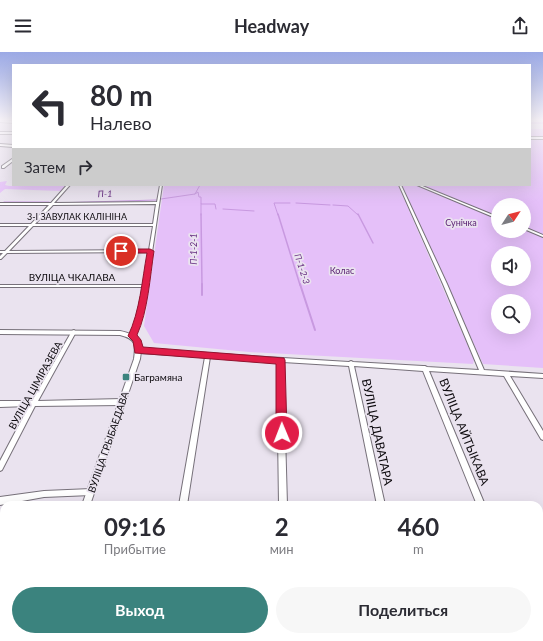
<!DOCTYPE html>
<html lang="ru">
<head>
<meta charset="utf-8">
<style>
  body { margin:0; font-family:Lato,sans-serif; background:#f7f7f7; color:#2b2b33; height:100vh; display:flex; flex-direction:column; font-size:15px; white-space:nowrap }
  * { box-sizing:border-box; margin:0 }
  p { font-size:13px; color:#7c7c81 }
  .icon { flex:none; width:22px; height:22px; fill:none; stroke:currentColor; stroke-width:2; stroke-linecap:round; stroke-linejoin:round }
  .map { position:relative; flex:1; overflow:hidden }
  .panel { position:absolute; left:0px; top:449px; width:543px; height:140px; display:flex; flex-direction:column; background:#fff; border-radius:12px 12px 0 0; box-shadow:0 4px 16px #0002 }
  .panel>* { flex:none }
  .hud { position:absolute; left:12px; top:12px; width:519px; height:122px; border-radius:0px; box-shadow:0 4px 16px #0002; background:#fff; color:#2b2b33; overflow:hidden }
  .needle { width:26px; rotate:54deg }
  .fabs { position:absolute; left:491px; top:146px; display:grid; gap:8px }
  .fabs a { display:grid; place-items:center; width:40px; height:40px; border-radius:50%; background:#fff; box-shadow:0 4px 16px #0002; font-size:20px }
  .pin { position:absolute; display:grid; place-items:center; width:34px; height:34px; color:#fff; margin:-17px; border:2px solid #fff; border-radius:50%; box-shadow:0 1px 4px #0007 }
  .me { position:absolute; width:44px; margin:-22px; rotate:359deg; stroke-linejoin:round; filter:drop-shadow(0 0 3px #0008) }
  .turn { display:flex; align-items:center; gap:14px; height:84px; padding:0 12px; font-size:18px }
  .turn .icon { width:52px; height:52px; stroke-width:2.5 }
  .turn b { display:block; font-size:28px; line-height:34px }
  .then { display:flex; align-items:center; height:38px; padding:0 12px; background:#0003; gap:8px; font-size:15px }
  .eta { display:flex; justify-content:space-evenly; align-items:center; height:68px; text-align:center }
  .eta b { font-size:24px; font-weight:700; line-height:28px }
  .button { display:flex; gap:8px; margin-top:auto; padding:8px 12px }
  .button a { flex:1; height:46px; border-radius:24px; background:#3b837e; color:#fff; font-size:16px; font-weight:700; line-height:46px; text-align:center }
  .button a+a { background:#f7f7f7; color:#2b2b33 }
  header { display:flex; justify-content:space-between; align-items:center; height:52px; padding:0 12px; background:#fff; font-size:18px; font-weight:700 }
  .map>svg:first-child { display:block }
  .green { fill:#e5c0f9; fill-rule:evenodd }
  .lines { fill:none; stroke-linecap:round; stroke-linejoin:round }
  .stream-far2 { stroke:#c899e0; stroke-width:1 }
  .stream-far1 { stroke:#c899e0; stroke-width:1.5 }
  .stream { stroke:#c899e0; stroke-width:2 }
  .river { fill:#c899e0; fill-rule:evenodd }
  .minor-casing { stroke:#77717a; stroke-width:2 }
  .tertiary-casing { stroke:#77717a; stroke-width:2 }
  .minor { fill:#fff; fill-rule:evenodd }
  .tertiary { fill:#fff; fill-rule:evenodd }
  .route { fill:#e11d48; stroke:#92132f }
  .poi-dot { fill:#3b837e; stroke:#eae3ef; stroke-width:1.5 }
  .labels { text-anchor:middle; stroke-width:3.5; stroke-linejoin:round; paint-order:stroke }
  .far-water-label { font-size:9px; font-style:italic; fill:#662d80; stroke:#eae3ef }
  .far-street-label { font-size:9px; fill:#0d0a0e; stroke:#eae3ef }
  .far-park-label { font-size:9px; fill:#581e71; stroke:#eae3ef }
  .street-label { font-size:10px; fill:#0d0a0e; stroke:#eae3ef }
  .poi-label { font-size:10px; fill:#0d0a0e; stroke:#eae3ef; text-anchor:start }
  .near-street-label { font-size:12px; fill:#0d0a0e; stroke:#eae3ef }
</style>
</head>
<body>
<header><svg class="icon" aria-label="menu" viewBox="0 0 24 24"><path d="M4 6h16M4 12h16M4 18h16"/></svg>Headway<svg class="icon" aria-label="share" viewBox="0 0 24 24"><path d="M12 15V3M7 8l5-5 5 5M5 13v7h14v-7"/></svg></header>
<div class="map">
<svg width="543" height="589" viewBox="0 0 543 589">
  <rect width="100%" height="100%" fill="#eae3ef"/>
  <!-- green -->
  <path class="green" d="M530 77H543V316L483 312 402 133H530ZM498 153H524V179H498ZM498 201H524V227H498ZM498 249H524V275H498Z
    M7 129 5 133 9 134 66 133 61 139 5 137 0 141V130Z
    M164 133H398L474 308 473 312 249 300 154 291 144 274Z"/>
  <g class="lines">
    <!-- stream-far2 -->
    <path class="stream-far2" d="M195 142 198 140 199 145H201V152H215L216 157
      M161 147 195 142 200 133
      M4 150H49
      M55 151 156 148
      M296 151 330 153
      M201 152V163
      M333 153 348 154 358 163
      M223 157 254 159
      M278 163 274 151H290"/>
    <!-- stream-far1 -->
    <path class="stream-far1" d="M201 162 202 233
      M278 162 300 233
      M358 162 373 191"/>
    <!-- stream -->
    <path class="stream" d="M202 232V243
      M300 232 315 278"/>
    <!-- river -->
    <path class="river" d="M530 70H543V72H530Z"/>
    <!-- minor casing -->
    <g class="minor-casing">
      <path id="minor" d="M0 68 13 69V71L0 70Z
        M0 80H13V82H0Z
        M530 85H543V87H530Z
        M0 92 13 93V95L0 94Z
        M12 107H13V109L4 116H2V114Z
        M67 133H70L54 151 157 150 160 133H162L147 234 138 276 134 285 132 286 130 284 134 276 143 235H0V233H143L149 200 7 201 1 207H0V204L3 201H0V199H5L29 174H0V172H31L49 153H0V151H51ZM156 152 153 172H35L53 153ZM33 174H153L149 198 9 199Z
        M399 133H401L447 232 484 318 543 322V326L510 324 543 379V388L541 387 504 324 429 319 485 453H477L423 319 354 314 385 453H377L349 314 283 310 287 453H279L277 310 210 305 187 453H179L205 305 138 301 136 300 135 299 136 298 138 297 349 310 351 309 353 310 423 314H425L427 315 479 318 443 232Z
        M417 133H420L498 165V167Z
        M524 175 543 183V185L524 177Z
        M74 278 76 280 38 349 122 347 124 348 125 350 124 352 122 353 35 354 2 418 0 419V409L29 354 0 355V349H32L72 279Z
        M91 437 93 438 94 440 93 442 91 443 44 445 0 453V445L44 439Z
        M539 583H543V589H475L476 586 478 585H539Z
        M36 585H128L130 586 131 589H35Z
        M157 585H165L164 589H156Z
        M212 585H306L308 586 309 589H209L210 586Z
        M405 585H413L414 589H406Z"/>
    </g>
    <!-- tertiary casing -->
    <g class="tertiary-casing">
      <path id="tertiary" d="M0 278 120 279C139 283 143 288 140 307L90 453H82L134 307C136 292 136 287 120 283L0 282Z
        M35 585H46L45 589H34Z"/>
    </g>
    <!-- minor -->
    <use href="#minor" class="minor"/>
    <!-- tertiary -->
    <use href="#tertiary" class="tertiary"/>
  </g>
  <!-- sky -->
  <linearGradient id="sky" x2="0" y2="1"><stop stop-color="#9ba9e5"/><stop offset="0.45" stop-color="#f6f2f8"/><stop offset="1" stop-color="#f6f2f8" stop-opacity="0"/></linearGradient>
  <rect width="543" height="150" fill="url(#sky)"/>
  <!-- route -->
  <path class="route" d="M121 197H150L154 199C150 225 148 259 137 283L141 288 143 295 284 306 285 308 287 381 286 385 282 386 278 385 276 381V312L135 301 133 289 128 284C140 259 142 228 147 201H119V198Z"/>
  <!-- markers -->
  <rect class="poi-dot" x="122" y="321" width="8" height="8" rx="2"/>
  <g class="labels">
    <!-- far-water labels -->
    <g class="far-water-label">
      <text transform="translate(105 142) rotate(-2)" y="3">П-1</text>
      <text transform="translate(194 197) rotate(-90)" y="3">П-1-2-1</text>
      <text transform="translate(302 217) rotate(72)" y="3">П-1-2-3</text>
    </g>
    <!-- far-street labels -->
    <g class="far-street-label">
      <text x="77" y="168">3-І ЗАВУЛАК КАЛІНІНА</text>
    </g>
    <!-- far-park labels -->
    <g class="far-park-label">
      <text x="461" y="174">Сунічка</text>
      <text x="342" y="222">Колас</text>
    </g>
    <!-- street labels -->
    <g class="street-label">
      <text x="72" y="229">ВУЛІЦА ЧКАЛАВА</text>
      <text transform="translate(35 333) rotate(-61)" y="4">ВУЛІЦА ЦІМІРАЗЕВА</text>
      <text transform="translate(108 390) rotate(-71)" y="4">ВУЛІЦА ГРЫБАЕДАВА</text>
    </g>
    <!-- poi labels -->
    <g class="poi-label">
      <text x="134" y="329">Баграмяна</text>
    </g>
    <!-- near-street labels -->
    <g class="near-street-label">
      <text transform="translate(377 380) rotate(78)" y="4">ВУЛІЦА ДАВАТАРА</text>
      <text transform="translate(464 380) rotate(68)" y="4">ВУЛІЦА АЙТЫКАВА</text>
    </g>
  </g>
</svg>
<div class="fabs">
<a><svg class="needle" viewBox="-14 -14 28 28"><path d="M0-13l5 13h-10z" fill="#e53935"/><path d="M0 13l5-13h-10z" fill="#7c7c81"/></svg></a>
<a><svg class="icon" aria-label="sound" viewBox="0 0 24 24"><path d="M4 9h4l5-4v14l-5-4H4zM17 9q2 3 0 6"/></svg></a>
<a><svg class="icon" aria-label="search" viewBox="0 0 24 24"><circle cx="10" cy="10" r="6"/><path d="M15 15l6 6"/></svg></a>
</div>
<div class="pin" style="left:121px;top:199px;background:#d93025"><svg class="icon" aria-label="arrive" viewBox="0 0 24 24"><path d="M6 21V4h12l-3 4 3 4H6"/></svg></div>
<svg class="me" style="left:282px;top:381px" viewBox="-20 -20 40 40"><circle r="17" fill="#e11d48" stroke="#fff" stroke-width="3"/><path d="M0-11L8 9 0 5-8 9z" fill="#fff"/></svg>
<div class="hud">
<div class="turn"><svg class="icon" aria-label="left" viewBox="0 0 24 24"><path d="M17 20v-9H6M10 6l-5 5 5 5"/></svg><div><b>80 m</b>Налево</div></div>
<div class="then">Затем<svg class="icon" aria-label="right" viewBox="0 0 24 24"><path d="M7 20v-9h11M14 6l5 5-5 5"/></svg></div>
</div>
<section class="panel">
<div class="eta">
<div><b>09:16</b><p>Прибытие</p></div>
<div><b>2</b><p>мин</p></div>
<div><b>460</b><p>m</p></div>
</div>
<div class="button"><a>Выход</a><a>Поделиться</a></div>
</section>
</div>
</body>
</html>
